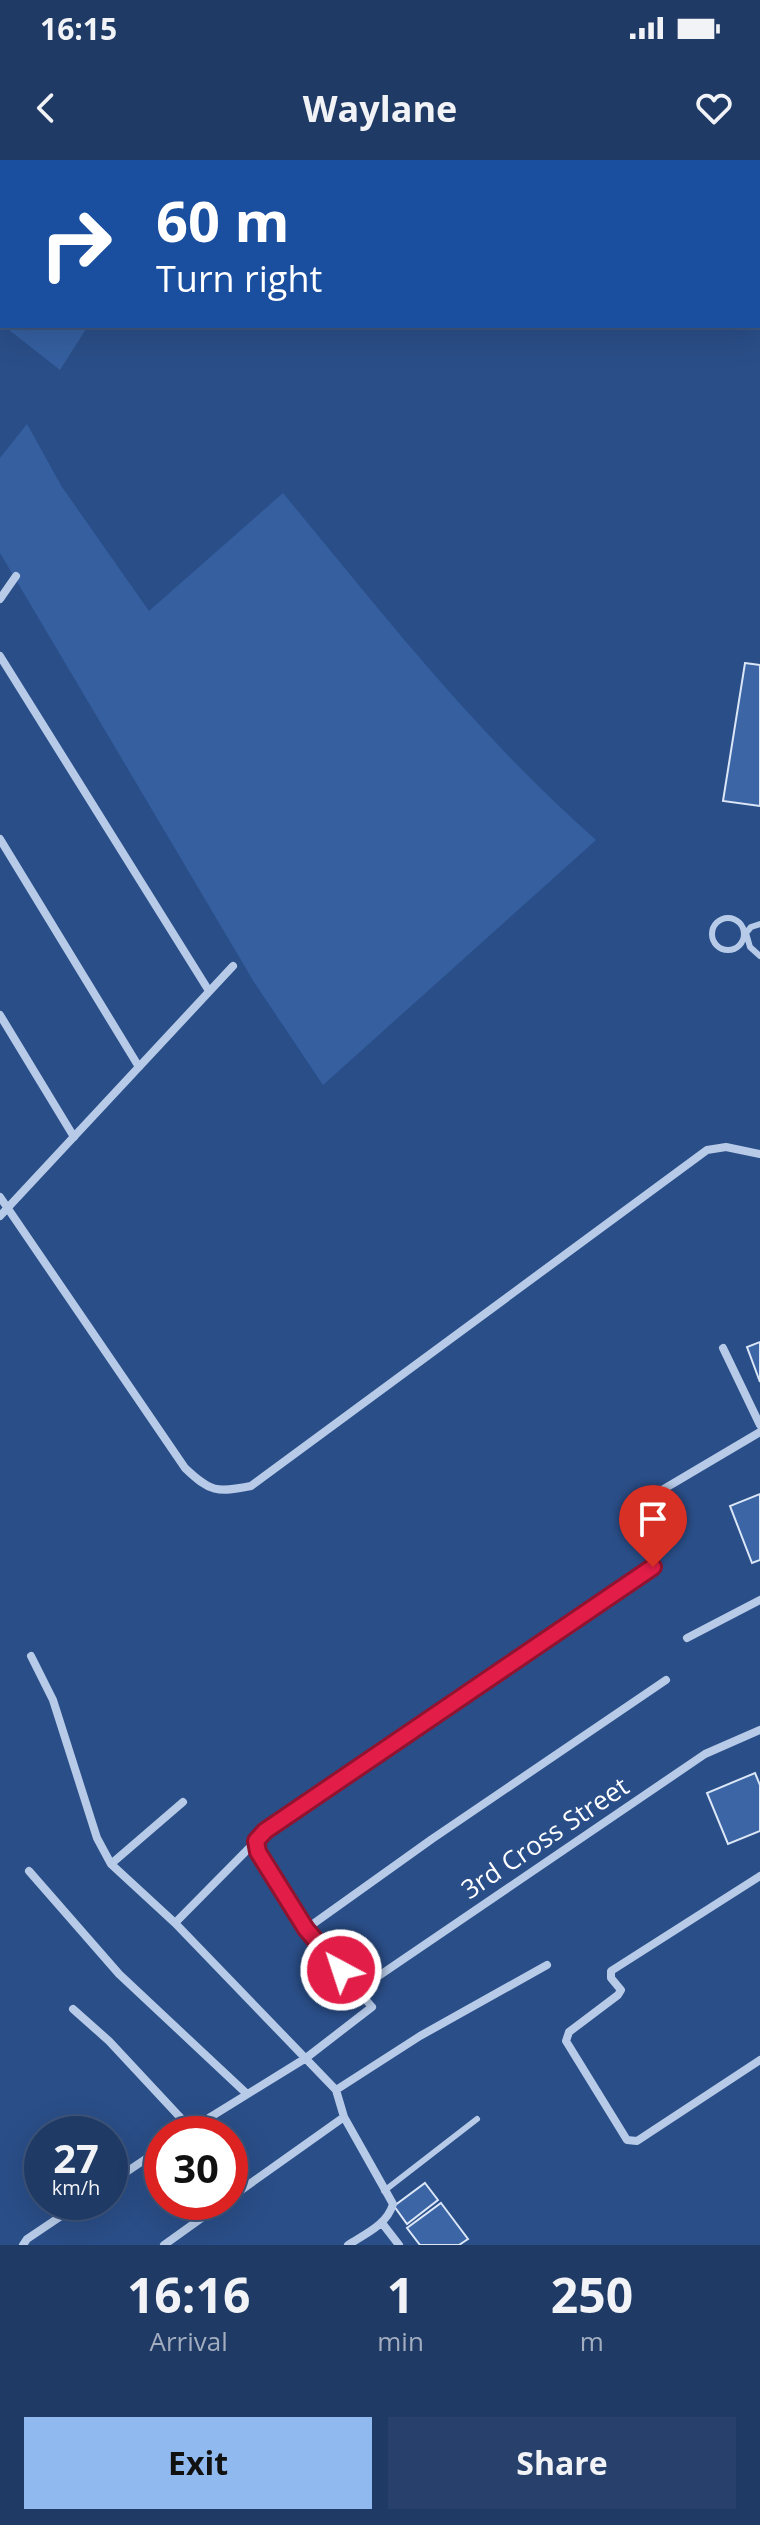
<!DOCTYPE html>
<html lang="en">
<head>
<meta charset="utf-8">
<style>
  body { margin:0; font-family:"Open Sans",sans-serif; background:#28416c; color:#f1f3f6; height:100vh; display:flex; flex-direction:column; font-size:30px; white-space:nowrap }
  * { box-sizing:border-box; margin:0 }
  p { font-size:26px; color:#a2adbf }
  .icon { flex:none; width:44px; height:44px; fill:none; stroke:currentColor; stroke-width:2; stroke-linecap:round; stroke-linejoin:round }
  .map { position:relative; height:2085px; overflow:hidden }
  .panel { display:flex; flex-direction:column; background:#203a66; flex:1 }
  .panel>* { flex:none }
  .guide { position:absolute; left:0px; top:0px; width:760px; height:168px; box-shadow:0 8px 32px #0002,0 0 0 2px #3d547a; background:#1a4fa0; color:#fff; overflow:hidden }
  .speed { position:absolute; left:24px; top:1956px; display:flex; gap:16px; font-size:40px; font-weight:700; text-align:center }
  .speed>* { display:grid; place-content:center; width:104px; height:104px; border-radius:50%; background:#203a66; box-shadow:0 8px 32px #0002,0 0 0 2px #3d547a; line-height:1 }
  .speed small { font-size:20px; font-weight:400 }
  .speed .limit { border:12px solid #d22; background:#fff; color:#111 }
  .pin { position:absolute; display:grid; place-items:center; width:68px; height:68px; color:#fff; margin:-82px -34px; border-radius:50% 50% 50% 0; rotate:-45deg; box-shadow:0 0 8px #0007 }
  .pin .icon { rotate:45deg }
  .me { position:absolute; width:88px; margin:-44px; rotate:320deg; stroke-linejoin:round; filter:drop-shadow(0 0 6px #0008) }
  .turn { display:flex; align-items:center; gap:28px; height:168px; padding:0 24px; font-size:36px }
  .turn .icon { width:104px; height:104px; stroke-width:2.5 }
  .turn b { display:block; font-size:56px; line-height:68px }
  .eta { display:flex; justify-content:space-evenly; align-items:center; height:136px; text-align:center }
  .eta b { font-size:48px; font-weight:700; line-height:56px }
  .primary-button { display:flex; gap:16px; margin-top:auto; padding:16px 24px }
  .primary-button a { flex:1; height:92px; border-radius:0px; background:#90b9f0; color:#111; font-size:32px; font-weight:700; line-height:92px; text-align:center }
  .primary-button a+a { background:#28416c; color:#f1f3f6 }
  .status { display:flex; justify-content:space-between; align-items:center; height:56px; padding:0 40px; background:#203a66; direction:ltr }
  .status svg { height:22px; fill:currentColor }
  header { display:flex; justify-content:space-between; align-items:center; height:104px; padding:0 24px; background:#203a66; font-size:36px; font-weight:700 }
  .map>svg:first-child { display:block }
  .green { fill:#355f9f }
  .building { fill:#3b65a4; stroke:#dbe6f7; stroke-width:2 }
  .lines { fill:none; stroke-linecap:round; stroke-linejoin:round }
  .service { stroke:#b7cbe8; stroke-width:6 }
  .minor { stroke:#b7cbe8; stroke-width:8 }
  .route-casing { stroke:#92132f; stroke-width:20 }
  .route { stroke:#e11d48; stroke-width:14 }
  .labels { text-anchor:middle; stroke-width:8; stroke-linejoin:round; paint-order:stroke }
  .street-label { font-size:26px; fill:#fff; stroke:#2a4e88 }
</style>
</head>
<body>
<div class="status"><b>16:15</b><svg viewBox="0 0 49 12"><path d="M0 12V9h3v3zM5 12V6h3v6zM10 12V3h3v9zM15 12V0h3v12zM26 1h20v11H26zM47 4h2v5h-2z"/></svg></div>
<header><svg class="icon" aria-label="back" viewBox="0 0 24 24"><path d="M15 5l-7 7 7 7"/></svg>Waylane<svg class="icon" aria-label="heart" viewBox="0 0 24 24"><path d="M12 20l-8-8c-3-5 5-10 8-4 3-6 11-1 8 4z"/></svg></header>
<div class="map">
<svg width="760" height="2085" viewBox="0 0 760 2085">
  <rect width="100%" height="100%" fill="#2a4e88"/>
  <!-- green -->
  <path class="green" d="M0 0H188L2 2V165Z
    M4 166H88L60 210Z
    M27 264 62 327 149 451 283 333C382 453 479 577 596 680L323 925 254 822 0 393V298Z"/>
  <!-- building -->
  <path class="building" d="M745 503 760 505V646L723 641Z
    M760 1182V1222L747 1187Z
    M760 1334V1400L752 1403 730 1346Z
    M755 1613 760 1625V1671L728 1684 707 1633Z
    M425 2023 438 2040 407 2064 394 2046Z
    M441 2043 468 2079 459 2085H420L407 2068Z"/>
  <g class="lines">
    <!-- service -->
    <path class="service" d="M712 774a16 16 0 1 1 32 0a16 16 0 1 1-32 0Z
      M760 764 751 767 746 773 750 787 760 796
      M384 2031 477 1959"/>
    <!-- minor -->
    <path class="minor" d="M0 439 16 416
      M0 496 209 831
      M0 679 139 907
      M0 855 74 977
      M0 1037 185 1308C210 1332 217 1333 251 1326L707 990 726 987 760 994
      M0 1056 233 806
      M723 1188 760 1265
      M657 1333 760 1272
      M687 1478 760 1440
      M31 1496 53 1540 97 1678 111 1704 175 1763 336 1930 344 1957 393 2044C387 2065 365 2074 348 2085
      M111 1704 183 1642
      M29 1711 119 1814 247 1934
      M760 1716 611 1811V1818L621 1830 618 1835 569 1872 566 1881 627 1980 637 1981 760 1900
      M175 1763 256 1681
      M306 1769 432 1679 666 1520
      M358 1830 705 1594 760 1570
      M73 1849 109 1881 191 1969
      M336 1930 420 1876 547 1805
      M183 1974 306 1898 372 1847 306 1769 258 1692 256 1681 265 1671 653 1407
      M110 2023 162 1988
      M230 2038 344 1957
      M382 2063 399 2085
      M23 2085 27 2079 82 2042
      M164 2085 224 2042"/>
  </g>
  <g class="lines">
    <!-- route casing -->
    <g class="route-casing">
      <path id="route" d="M341 1810 306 1769 258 1692 256 1681 265 1671 653 1407"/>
    </g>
    <!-- route -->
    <use href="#route" class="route"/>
  </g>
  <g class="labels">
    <!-- street labels -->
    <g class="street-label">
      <text transform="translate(545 1678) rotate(-34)" y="9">3rd Cross Street</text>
    </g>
  </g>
</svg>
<div class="speed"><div>27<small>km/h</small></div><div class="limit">30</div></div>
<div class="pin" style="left:653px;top:1407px;background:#d93025"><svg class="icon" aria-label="arrive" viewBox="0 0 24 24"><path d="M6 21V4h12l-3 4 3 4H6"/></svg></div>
<svg class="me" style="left:341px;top:1810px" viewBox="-20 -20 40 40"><circle r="17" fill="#e11d48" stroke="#fff" stroke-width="3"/><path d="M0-11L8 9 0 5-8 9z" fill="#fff"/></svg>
<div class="guide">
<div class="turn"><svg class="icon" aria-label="right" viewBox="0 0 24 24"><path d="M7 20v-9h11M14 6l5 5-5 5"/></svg><div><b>60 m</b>Turn right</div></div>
</div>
</div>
<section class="panel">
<div class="eta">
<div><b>16:16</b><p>Arrival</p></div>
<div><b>1</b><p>min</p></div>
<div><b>250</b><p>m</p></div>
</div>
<div class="primary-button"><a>Exit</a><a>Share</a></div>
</section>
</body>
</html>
